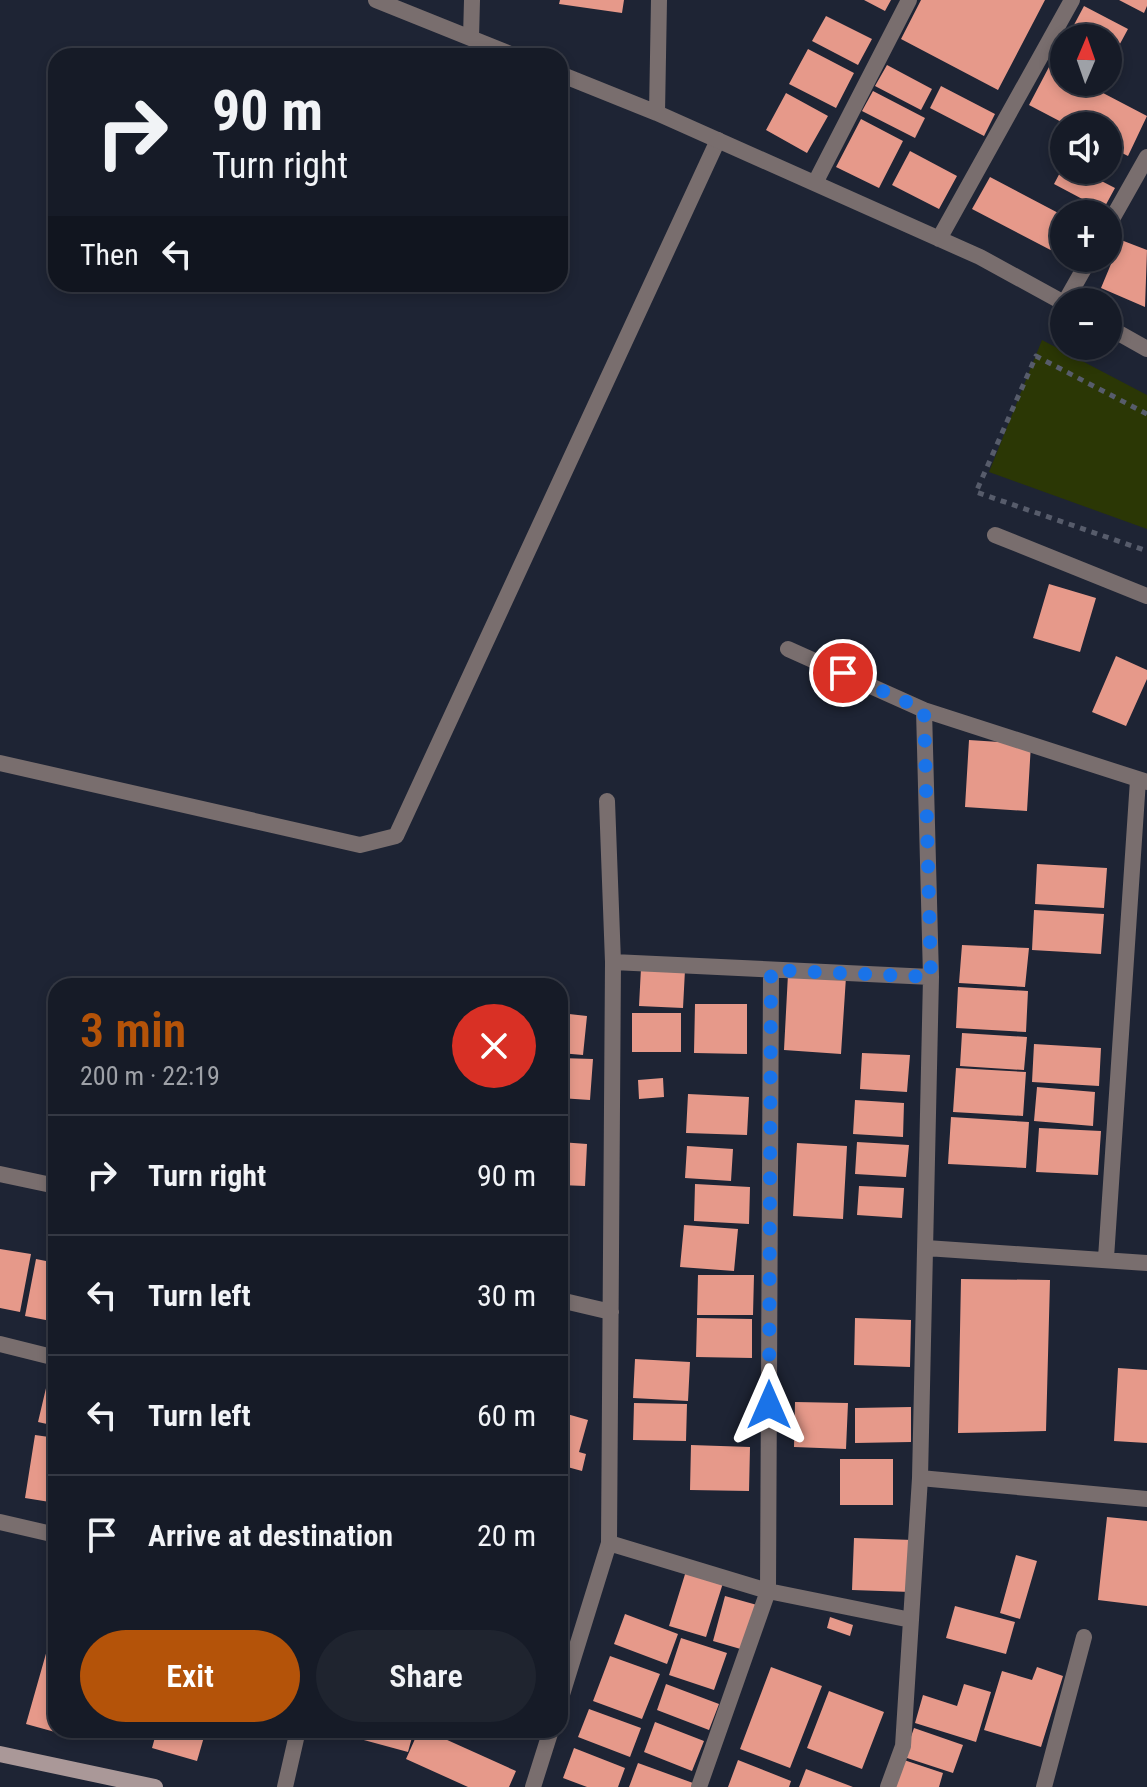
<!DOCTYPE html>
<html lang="en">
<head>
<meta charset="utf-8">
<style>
  body { margin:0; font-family:"Roboto Condensed",sans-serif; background:#1f242f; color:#f1f3f6; height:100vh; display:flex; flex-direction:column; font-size:30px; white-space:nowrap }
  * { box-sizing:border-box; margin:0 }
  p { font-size:26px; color:#9ea1a7 }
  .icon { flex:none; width:44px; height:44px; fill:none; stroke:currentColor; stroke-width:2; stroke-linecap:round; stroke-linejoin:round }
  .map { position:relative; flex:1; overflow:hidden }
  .side { position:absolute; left:48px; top:978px; width:520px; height:760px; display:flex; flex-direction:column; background:#161b27; border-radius:24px; box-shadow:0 4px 12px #0003,0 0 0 2px #353944 }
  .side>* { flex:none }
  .banner { position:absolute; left:48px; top:48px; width:520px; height:244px; border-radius:24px; box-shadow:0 4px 12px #0003,0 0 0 2px #353944; background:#161b27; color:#f1f3f6; overflow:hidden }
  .needle { width:52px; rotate:2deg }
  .fabs { position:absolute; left:1050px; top:24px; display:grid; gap:16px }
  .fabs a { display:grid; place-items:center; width:72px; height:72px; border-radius:50%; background:#161b27; box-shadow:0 4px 12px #0003,0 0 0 2px #353944; font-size:40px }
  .pin { position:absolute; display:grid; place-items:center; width:68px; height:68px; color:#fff; margin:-34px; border:4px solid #fff; border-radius:50%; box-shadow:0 2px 8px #0007 }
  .me { position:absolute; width:88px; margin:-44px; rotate:0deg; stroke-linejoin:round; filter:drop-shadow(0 0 6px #0008) }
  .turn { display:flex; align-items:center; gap:28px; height:168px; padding:0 32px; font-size:36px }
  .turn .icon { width:104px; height:104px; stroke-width:2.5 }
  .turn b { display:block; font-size:56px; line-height:68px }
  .then { display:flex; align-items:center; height:76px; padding:0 32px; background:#0003; gap:16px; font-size:30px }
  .round { display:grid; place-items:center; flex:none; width:84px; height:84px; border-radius:42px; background:#1f242f }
  .head { display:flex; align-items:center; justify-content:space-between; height:136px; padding:0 32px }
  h1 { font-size:48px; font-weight:600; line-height:60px; color:#b45309 }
  .action { display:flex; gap:16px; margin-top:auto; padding:16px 32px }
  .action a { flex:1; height:92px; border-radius:48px; background:#b45309; color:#fff; font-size:32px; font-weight:600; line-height:92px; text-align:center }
  .action a+a { background:#1f242f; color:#f1f3f6 }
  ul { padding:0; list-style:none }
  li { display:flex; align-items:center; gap:24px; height:120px; padding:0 32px; border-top:2px solid #353944 }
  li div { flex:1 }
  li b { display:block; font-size:30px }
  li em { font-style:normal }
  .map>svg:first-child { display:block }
  .green { fill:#2b3705 }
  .building { fill:#e6998a }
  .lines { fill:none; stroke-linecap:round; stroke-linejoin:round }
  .path { stroke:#575c6b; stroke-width:5; stroke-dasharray:6 6; stroke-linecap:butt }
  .lane { stroke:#796e6e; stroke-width:16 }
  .street { stroke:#796e6e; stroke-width:16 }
  .secondary { stroke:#aa9898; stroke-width:16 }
  .route { stroke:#1a73e8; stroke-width:14; stroke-dasharray:0 25.2 }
</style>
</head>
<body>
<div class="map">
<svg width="1147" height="1787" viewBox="0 0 1147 1787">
  <rect width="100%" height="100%" fill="#1e2434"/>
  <!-- green -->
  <path class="green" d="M1042 340 1147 395V529L989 472Z"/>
  <!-- building -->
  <path class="building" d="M560 0H624L622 13 559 4Z
    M864 0H891L885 11Z
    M921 0H1045L998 90 901 39Z
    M1119 0H1147V6L1144 13Z
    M1084 6 1128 29 1108 66V38H1067Z
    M826 16 872 39 858 65 812 41Z
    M808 49 854 73 836 108 789 84Z
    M887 65 932 89 921 110 875 86Z
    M1050 65 1064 72V82H1082L1147 116 1128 156 1108 146V126H1069L1029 105Z
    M941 86 995 114 984 136 930 108Z
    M873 91 925 118 915 138 862 111Z
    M786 93 828 116 807 153 766 130Z
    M861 119 903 141 879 188 836 167Z
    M910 151 957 176 939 209 892 185Z
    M1064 165V170H1080L1115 188 1103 210 1054 184Z
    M990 177 1064 216V257L972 209Z
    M1121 240 1147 250 1145 307 1101 288Z
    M1049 584 1096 598 1080 652 1033 638Z
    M1116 656 1147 670V679L1126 726 1092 712Z
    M969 740 1031 744 1027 811 965 807Z
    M1037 864 1107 868 1104 908 1035 904Z
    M1034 910 1104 914 1101 954 1032 950Z
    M962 945 1029 948 1025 987 959 983Z
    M641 968 685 970 683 1008 639 1006Z
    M788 974 846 977 841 1054 784 1050Z
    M958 987 1028 991 1026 1032 956 1028Z
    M695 1004H747V1054L694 1053Z
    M560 1013 587 1016 583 1055 560 1053Z
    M632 1013H681V1052H632Z
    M962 1033 1027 1037 1024 1070 960 1066Z
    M1034 1044 1101 1048 1099 1086 1032 1082Z
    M862 1053 910 1055 907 1092 860 1089Z
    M560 1058 593 1059 590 1100 560 1098Z
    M956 1068 1026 1072 1023 1116 953 1112Z
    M663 1078 664 1097 639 1099 638 1080Z
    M1037 1087 1095 1092 1093 1126 1034 1121Z
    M688 1094 749 1097 747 1135 686 1133Z
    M855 1100 904 1103 903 1137 853 1134Z
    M951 1117 1029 1122 1026 1168 948 1164Z
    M1039 1128 1101 1131 1098 1175 1036 1172Z
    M560 1142 587 1144 585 1186 560 1185Z
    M857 1142 909 1145 906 1177 855 1174Z
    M797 1143 847 1146 843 1219 793 1216Z
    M687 1146 733 1149 731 1181 685 1178Z
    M695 1184 750 1187 749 1224 694 1221Z
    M859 1186 904 1188 902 1218 857 1215Z
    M684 1225 738 1229 734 1271 680 1267Z
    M0 1249 31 1254 20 1312 0 1308Z
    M36 1259 56 1263V1322L25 1316Z
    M698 1275H754L753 1315H697Z
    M961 1279 1050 1280 1046 1431 958 1433Z
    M697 1318 752 1319V1358L696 1357Z
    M855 1318 911 1320 910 1367 854 1365Z
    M635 1359 690 1362 688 1401 633 1398Z
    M51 1367 56 1368V1426L38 1422Z
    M1118 1368 1147 1370V1443L1114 1441Z
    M795 1402 848 1403 846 1449 794 1447Z
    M634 1403 687 1404 686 1441 633 1440Z
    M911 1407V1442L855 1443V1408Z
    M560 1412 588 1420 579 1452 586 1454 582 1471 560 1465Z
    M35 1435 56 1438V1503L25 1498Z
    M691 1445 750 1447 749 1491 690 1490Z
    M840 1459H893V1505H840Z
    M1107 1517 1147 1521V1606L1098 1600Z
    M854 1538 913 1540 911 1592 852 1590Z
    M1016 1555 1037 1561 1020 1619 1000 1613Z
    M686 1571 723 1583 706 1637 669 1626Z
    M725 1596 757 1605 744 1650 713 1641Z
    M955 1606 1015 1622 1006 1654 946 1638Z
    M625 1614 678 1634 667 1664 614 1644Z
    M830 1617 853 1625 850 1636 827 1628Z
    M681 1638 727 1653 714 1690 669 1675Z
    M49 1643 56 1645V1730H75L73 1737 26 1724Z
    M610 1656 660 1674 642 1719 593 1701Z
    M771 1667 822 1686 790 1768 740 1749Z
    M1037 1667 1063 1676 1041 1747 984 1730 1002 1671 1032 1680Z
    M666 1684 719 1704 709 1730 657 1710Z
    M964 1684 991 1692 976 1742 915 1723 923 1695 957 1706Z
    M829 1691 884 1712 862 1769 807 1748Z
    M589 1709 641 1728 630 1757 578 1737Z
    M655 1722 704 1741 692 1771 644 1752Z
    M914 1728 963 1745 953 1773 904 1757Z
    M157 1730H206L197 1761 152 1748Z
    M338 1730H414L408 1752 338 1733Z
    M419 1730H425L516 1771 509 1787H468L406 1759Z
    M574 1748 625 1768 618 1787H587L563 1778Z
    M901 1759 943 1773 939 1787H892Z
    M738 1760 791 1781 789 1787H728Z
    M638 1763 693 1783 692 1787H629Z
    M806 1769 853 1787H799Z"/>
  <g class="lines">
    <!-- path -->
    <path class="path" d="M1147 414 1036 356 976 492 1147 551"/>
    <!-- lane -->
    <path class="lane" d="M0 763 360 845 396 836 718 140"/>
    <!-- street -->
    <path class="street" d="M376 0 515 56
      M471 38 472 0
      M560 74 657 113 980 257 1064 303
      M657 113 659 0
      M815 183 909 0
      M1108 226 1147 157
      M939 239 1072 0
      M1065 302 1090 258
      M1108 327 1147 349
      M995 535 1147 596
      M788 649 924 710
      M1147 782 924 710 931 977 920 1478 1147 1499
      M613 962 931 977
      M0 1174 56 1186
      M926 1248 1147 1263
      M1106 1258 1138 780
      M560 1300 611 1312
      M0 1344 56 1358
      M0 1522 56 1535
      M609 1543 768 1591 911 1620
      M560 1701 609 1543 613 962 607 801
      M285 1787 298 1730
      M533 1787 551 1730
      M699 1787 768 1591 771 970
      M888 1787 903 1746 920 1478
      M1044 1787 1084 1637"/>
    <!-- secondary -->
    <path class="secondary" d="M0 1754 155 1787"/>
  </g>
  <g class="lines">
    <!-- route -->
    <path class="route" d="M769 1405 771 970 931 977 924 710 843 673"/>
  </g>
</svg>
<div class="fabs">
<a><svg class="needle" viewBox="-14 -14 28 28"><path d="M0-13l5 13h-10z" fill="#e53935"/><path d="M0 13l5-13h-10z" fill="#9ea1a7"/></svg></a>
<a><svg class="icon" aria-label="sound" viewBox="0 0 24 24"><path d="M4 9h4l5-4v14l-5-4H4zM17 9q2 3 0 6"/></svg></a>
<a>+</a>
<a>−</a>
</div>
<div class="pin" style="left:843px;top:673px;background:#d93025"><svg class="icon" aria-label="arrive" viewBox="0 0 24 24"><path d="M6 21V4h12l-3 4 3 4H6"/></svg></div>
<svg class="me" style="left:769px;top:1405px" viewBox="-20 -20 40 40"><path d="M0-17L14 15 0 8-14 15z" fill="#1a73e8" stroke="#fff" stroke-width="4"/></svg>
<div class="banner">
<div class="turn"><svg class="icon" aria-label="right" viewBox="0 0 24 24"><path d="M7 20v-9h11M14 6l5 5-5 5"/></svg><div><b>90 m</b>Turn right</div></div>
<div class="then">Then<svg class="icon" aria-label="left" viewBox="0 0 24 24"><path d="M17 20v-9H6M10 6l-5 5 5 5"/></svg></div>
</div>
<section class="side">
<div class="head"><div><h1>3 min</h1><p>200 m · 22:19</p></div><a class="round" style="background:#d93025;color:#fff"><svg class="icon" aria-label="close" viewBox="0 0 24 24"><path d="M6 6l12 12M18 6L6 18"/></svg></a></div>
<ul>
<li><svg class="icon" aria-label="right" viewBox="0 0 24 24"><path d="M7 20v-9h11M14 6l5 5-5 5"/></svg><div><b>Turn right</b></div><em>90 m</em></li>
<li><svg class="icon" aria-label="left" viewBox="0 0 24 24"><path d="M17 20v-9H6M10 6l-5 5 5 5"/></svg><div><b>Turn left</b></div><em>30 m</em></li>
<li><svg class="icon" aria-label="left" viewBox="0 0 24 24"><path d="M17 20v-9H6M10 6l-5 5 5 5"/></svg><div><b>Turn left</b></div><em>60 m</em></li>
<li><svg class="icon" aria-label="arrive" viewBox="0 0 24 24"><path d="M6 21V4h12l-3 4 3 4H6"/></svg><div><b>Arrive at destination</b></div><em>20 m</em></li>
</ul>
<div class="action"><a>Exit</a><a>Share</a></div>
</section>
</div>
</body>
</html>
